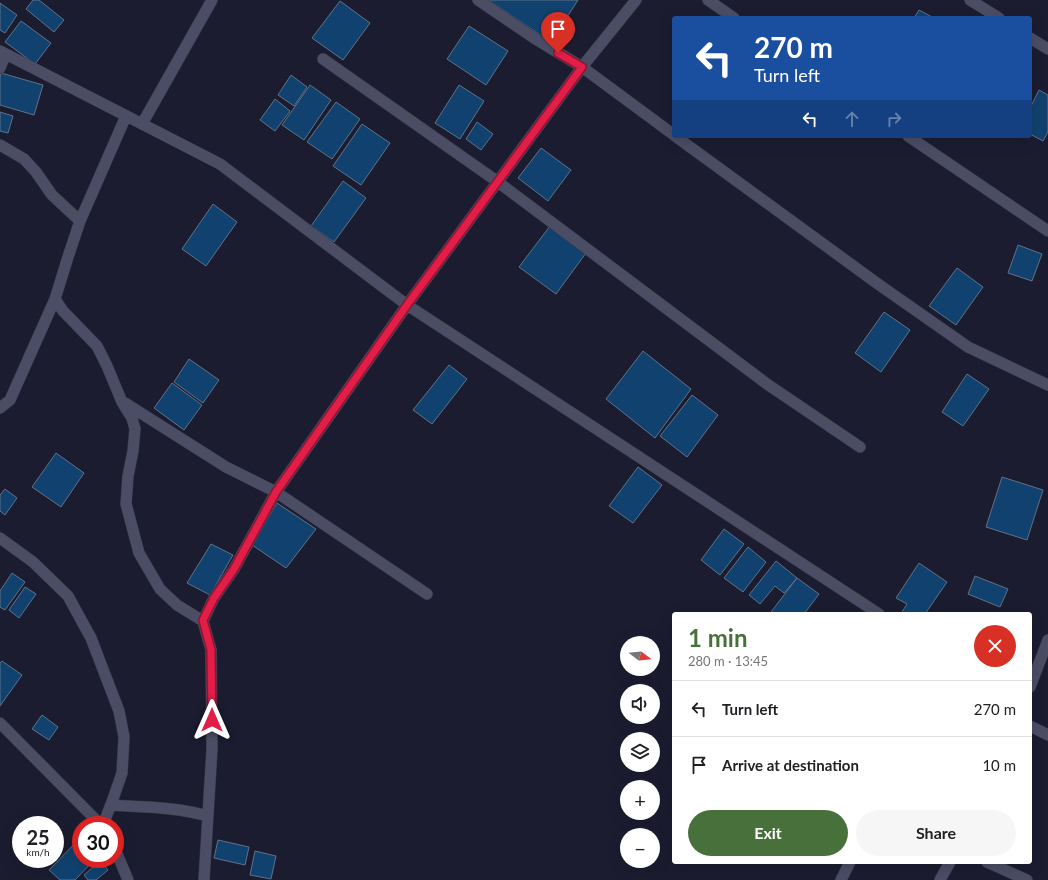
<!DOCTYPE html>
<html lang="en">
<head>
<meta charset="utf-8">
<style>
  body { margin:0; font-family:Lato,sans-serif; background:#f6f6f6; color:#202124; height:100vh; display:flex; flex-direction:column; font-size:15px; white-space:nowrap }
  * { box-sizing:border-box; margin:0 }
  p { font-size:13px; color:#757577 }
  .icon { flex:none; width:22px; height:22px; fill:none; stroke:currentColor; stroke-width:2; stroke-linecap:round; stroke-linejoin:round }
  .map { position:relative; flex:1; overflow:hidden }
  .panel { position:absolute; left:672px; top:612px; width:360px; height:252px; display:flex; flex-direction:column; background:#fff; border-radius:4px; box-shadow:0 4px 16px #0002 }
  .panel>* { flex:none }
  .top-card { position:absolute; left:672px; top:16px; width:360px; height:122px; border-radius:4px; box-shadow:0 4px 16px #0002; background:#1a4fa0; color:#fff; overflow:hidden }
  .needle { width:26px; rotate:106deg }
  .fabs { position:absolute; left:620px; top:636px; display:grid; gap:8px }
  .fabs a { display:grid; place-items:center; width:40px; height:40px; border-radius:50%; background:#fff; box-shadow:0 4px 16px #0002; font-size:20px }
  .speed { position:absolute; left:12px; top:816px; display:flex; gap:8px; font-size:20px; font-weight:700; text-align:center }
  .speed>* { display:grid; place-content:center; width:52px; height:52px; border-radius:50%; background:#fff; box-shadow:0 4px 16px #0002; line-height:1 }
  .speed small { font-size:10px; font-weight:400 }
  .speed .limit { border:6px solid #d22; background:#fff; color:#111 }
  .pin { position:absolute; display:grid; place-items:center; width:34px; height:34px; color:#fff; margin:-41px -17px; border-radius:50% 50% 50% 0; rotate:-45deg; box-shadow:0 0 4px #0007 }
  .pin .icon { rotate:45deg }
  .me { position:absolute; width:44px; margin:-22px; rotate:0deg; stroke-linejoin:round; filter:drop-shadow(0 0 3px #0008) }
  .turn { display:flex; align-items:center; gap:14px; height:84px; padding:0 16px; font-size:18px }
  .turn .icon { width:52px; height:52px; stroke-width:2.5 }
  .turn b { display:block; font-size:28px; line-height:34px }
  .lanes { display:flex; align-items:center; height:38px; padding:0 16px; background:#0003; justify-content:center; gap:20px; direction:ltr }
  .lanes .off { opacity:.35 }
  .round { display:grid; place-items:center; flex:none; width:42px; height:42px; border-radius:21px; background:#f6f6f6 }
  .summary { display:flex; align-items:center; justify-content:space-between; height:68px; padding:0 16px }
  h1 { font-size:24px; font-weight:700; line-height:30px; color:#48703b }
  .primary-button { display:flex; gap:8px; margin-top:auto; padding:8px 16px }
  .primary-button a { flex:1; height:46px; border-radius:24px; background:#48703b; color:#fff; font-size:16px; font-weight:700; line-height:46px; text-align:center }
  .primary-button a+a { background:#f6f6f6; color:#202124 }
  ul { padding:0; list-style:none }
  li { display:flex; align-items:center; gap:12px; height:56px; padding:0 16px; border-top:1px solid #e0e0e0 }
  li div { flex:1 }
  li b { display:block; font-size:15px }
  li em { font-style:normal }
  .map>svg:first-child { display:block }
  .building { fill:#11426f; stroke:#607286 }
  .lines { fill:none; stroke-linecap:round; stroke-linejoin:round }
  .minor-casing { stroke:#353546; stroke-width:12 }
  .minor { stroke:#4a4d64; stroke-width:11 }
  .route-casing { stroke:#92132f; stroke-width:10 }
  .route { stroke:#e11d48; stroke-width:7 }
</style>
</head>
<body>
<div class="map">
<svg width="1048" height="880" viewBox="0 0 1048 880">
  <rect width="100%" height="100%" fill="#1b1c30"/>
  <!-- building -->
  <path class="building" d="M33 0H39L64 20 54 32 26 9Z
    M488 0H578L551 42Z
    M340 1 370 23 343 60 312 38Z
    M0 3 17 15 5 33 0 30Z
    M919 10 934 18H914Z
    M21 21 51 43 35 64 5 42Z
    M469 26 508 51 486 85 447 59Z
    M1 73 43 85 34 115 0 105V77Z
    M291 75 307 87 294 106 278 95Z
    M310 85 331 100 304 140 282 125Z
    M459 85 484 101 460 139 435 123Z
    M1039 90 1048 95V132L1043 141 1030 134V108Z
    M275 99 290 111 275 131 260 120Z
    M336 102 360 119 332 159 307 142Z
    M0 112 13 116 8 133 0 131Z
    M477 122 493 134 481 150 466 139Z
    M362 124 390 143 361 185 333 166Z
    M541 148 571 170 548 201 518 178Z
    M343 181 366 198 334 242 311 226Z
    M213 204 237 222 206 266 182 249Z
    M550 226 586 253 556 294 519 267Z
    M1018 245 1042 254 1032 281 1008 273Z
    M957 268 983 287 956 325 929 306Z
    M884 312 910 330 881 372 855 353Z
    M643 351 691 389 655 438 606 399Z
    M189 359 219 380 203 403 174 382Z
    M449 365 467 379 432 424 413 410Z
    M967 374 989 389 963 426 942 412Z
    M172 383 202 405 184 430 154 408Z
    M692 395 718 415 687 457 660 436Z
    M56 453 84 473 61 507 32 487Z
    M638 467 662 485 633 523 609 506Z
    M1002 477 1043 490 1027 540 986 527Z
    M5 489 17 498 5 515 0 511V495Z
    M277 503 316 529 286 568 252 545Z
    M724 529 744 544 720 575 701 560Z
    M211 544 233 555 210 595 187 583Z
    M748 547 766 562 743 592 724 578Z
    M776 561 797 578 784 593 775 586 760 604 749 595Z
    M919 563 947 582 925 614H905L902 612 907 604 896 598Z
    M12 573 25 582 5 610 0 607V591Z
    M975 576 1008 589 1000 607 968 594Z
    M797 578 819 594 804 614H773L771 612Z
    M25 587 36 594 19 618 9 610Z
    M2 661 22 675 0 706V663Z
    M42 715 58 727 49 740 32 729Z
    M81 837V859H95L75 880H60L49 870Z
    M218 840 249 847 245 865 214 858Z
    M255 851 276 856 271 879 250 875Z
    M100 861 108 870 96 880H88L84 875Z"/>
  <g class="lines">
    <!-- minor casing -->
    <g class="minor-casing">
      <path id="minor" d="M478 0 534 38 582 67 674 135
        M708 0 734 18
        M970 0 999 18
        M1030 38 1048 49
        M0 51 220 164 407 305 879 614
        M323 59 498 182 767 384 860 447
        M0 68 5 55
        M142 124 212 0
        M675 136 878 284 968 347 1048 385
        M908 136 1048 231
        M0 145 24 159 36 172 52 195 80 221
        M55 299 63 311 97 346 107 366 122 402 132 418 135 429 133 451 128 476 126 504 139 553 160 589 177 605 203 621 211 650 212 749 204 880
        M125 403 226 467 276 492 427 594
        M0 408 10 400 55 299 68 257 80 221 126 116
        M0 538 33 562 68 596 91 638 119 711 124 737 122 773 113 799 103 825
        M203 621 214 598 234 569 276 492 407 305 582 67 636 0
        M1030 687 1048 640
        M0 723 101 825
        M1030 726 1048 735
        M111 805C144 807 176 807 208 816
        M115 849 128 880
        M987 862 1027 880
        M841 880 850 862
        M940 880 950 862"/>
    </g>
    <!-- minor -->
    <use href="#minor" class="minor"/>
  </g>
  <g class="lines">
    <!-- route casing -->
    <g class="route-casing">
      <path id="route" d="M212 720 211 650 203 620 214 598 234 569 276 492 407 305 582 67 558 53"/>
    </g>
    <!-- route -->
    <use href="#route" class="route"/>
  </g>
</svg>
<div class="fabs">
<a><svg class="needle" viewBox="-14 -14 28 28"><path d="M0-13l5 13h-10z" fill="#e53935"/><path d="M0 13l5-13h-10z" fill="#757577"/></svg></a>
<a><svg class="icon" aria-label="sound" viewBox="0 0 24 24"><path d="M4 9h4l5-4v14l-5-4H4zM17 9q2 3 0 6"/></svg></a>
<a><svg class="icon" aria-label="layers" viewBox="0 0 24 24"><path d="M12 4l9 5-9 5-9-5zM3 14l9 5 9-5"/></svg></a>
<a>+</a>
<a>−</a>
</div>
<div class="speed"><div>25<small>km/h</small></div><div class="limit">30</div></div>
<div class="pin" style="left:558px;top:53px;background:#d93025"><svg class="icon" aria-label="arrive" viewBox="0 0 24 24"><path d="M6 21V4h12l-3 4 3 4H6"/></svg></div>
<svg class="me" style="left:212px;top:720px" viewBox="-20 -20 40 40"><path d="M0-17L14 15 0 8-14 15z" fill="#e11d48" stroke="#fff" stroke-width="4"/></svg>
<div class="top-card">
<div class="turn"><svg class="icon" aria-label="left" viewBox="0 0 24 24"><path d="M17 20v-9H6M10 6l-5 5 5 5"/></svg><div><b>270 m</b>Turn left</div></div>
<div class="lanes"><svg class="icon" aria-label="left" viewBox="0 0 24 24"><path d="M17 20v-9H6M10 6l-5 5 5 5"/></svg><svg class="icon off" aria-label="ahead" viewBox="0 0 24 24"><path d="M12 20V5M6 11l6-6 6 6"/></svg><svg class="icon off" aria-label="right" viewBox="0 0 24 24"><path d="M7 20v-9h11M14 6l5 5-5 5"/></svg></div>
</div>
<section class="panel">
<div class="summary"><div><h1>1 min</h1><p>280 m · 13:45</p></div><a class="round" style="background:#d93025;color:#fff"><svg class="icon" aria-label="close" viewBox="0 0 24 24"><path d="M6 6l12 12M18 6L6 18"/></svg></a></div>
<ul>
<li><svg class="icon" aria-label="left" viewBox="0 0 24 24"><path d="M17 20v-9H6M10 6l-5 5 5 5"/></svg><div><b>Turn left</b></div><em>270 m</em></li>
<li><svg class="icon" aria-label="arrive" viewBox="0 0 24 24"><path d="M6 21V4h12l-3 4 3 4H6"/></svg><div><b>Arrive at destination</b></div><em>10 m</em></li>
</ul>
<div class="primary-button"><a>Exit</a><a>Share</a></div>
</section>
</div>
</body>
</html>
